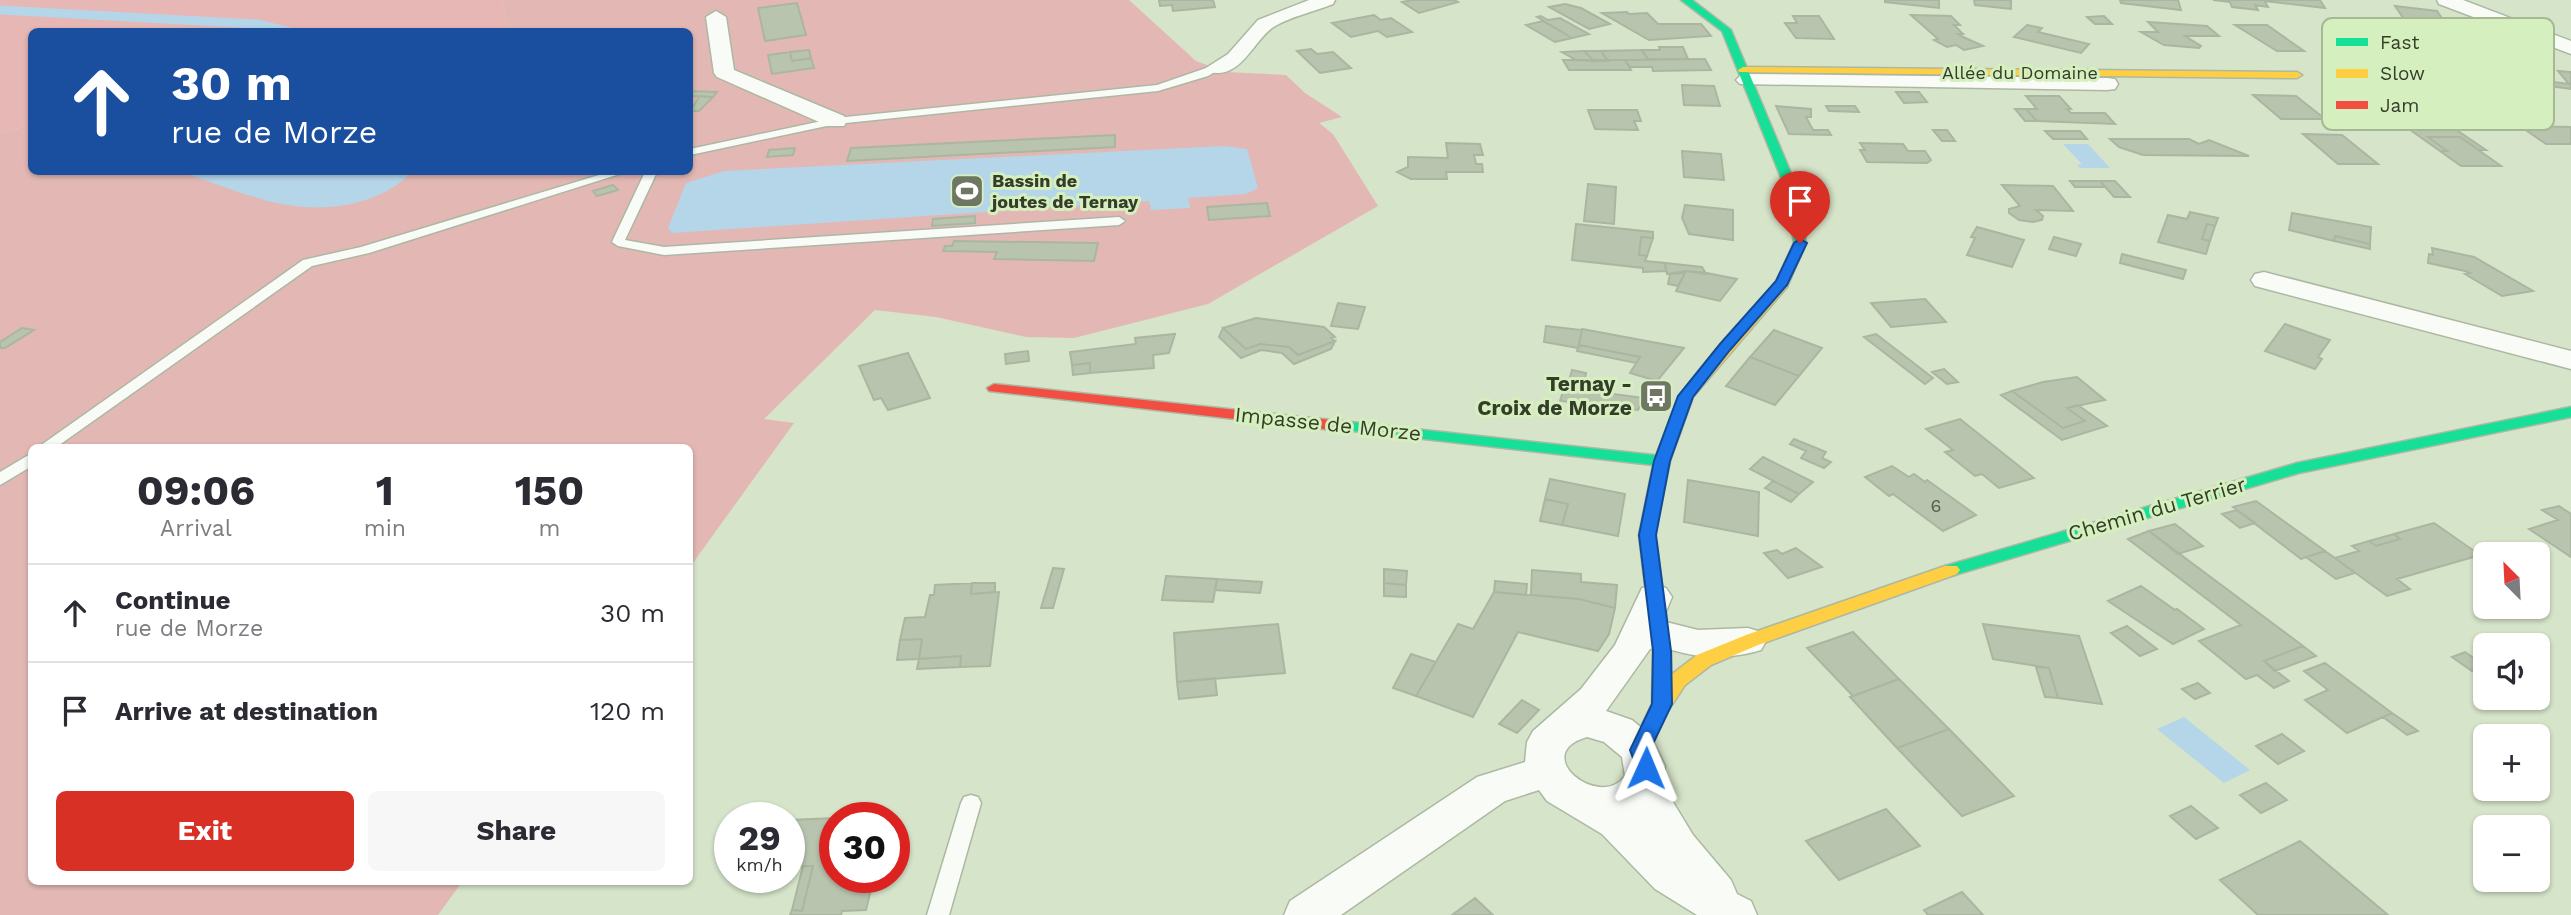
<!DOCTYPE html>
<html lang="en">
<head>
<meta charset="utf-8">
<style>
  body { margin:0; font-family:"Work Sans",sans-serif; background:#f7f7f7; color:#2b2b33; height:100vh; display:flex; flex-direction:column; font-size:26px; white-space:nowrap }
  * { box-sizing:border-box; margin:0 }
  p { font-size:23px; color:#7c7c81 }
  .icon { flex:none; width:38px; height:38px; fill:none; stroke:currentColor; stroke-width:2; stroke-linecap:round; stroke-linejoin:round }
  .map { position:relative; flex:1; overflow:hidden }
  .side { position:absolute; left:28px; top:444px; width:665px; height:441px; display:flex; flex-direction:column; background:#fff; border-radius:10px; box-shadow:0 2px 5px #0004 }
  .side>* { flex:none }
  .top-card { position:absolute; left:28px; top:28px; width:665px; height:147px; border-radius:10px; box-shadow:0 2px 5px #0004; background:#1a4fa0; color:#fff; overflow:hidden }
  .needle { width:46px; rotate:336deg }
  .controls { position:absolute; left:2473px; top:542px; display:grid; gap:14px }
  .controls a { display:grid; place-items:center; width:77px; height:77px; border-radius:10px; background:#fff; box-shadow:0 2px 5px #0004; font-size:35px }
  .speed { position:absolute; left:714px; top:802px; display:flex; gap:14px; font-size:35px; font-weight:700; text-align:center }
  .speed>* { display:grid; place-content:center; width:91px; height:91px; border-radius:50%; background:#fff; box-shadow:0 2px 5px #0004; line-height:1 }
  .speed small { font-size:18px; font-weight:400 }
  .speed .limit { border:10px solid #d22; background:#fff; color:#111 }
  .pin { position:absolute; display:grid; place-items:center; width:60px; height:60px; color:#fff; margin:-72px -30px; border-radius:50% 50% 50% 0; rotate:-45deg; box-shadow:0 0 7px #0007 }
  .pin .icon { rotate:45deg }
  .me { position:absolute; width:77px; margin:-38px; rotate:1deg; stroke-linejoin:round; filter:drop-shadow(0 0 5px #0008) }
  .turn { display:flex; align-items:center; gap:24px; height:147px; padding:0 28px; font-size:32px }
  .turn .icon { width:91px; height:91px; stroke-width:2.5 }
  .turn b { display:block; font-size:49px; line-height:60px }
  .eta { display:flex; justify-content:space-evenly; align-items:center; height:119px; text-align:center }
  .eta b { font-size:42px; font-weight:700; line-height:49px }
  .button { display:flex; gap:14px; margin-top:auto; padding:14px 28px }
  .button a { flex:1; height:80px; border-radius:10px; background:#d93025; color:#fff; font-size:28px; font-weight:700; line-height:80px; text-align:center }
  .button a+a { background:#f7f7f7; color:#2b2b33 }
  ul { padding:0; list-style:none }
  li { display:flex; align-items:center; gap:21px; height:98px; padding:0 28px; border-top:2px solid #e1e1e2 }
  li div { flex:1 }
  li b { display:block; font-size:26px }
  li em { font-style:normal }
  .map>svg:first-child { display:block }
  .green { fill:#e3b8b4 }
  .forest { fill:#e6b7b4 }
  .water { fill:#b5d5e9 }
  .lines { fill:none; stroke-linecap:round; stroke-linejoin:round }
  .stream { stroke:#b5d5e9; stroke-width:9 }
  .building { fill:#b9c4af; stroke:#abb6a1; stroke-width:2 }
  .lane-casing { stroke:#adb8a3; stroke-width:3 }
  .street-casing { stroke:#adb8a3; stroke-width:3 }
  .fast-casing { stroke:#adb8a3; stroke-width:3 }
  .slow-casing { stroke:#adb8a3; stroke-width:3 }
  .jam-casing { stroke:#adb8a3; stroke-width:3 }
  .lane { fill:#f9fbf7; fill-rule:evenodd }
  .street { fill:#f9fbf7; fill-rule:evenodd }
  .fast { fill:#16e098; fill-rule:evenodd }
  .slow { fill:#ffcf43; fill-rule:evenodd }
  .jam { fill:#f24e42; fill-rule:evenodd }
  .route { fill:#1a73e8; stroke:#114b97; stroke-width:2 }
  .labels { text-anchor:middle; stroke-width:6; stroke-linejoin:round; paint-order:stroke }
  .far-street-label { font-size:18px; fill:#343d2a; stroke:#d6efbe }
  .far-poi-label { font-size:18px; font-weight:bold; fill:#343d2a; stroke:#d6efbe; text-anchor:start }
  .number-label { font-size:18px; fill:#555f4b }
  .poi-label { font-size:21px; font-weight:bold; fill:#343d2a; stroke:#d6efbe; text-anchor:end }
  .street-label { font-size:21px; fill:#343d2a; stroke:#d6efbe }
  .key { fill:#d6efbe; stroke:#a5ba92; stroke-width:2 }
  .key-label { font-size:19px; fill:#343d2a }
</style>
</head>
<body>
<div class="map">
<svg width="2571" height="915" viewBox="0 0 2571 915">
  <rect width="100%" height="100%" fill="#d6e4c9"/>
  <!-- green -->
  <path class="green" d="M502 0H1129L1196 61 1226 72 1286 75 1305 93 1342 117 1319 123 1333 134 1378 206 1208 304 1074 338 1026 337 936 317 875 310 764 419 794 423 690 567V448H32V882H462L438 915H0V133L31 125 32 172H690V32L508 31Z"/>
  <!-- forest -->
  <path class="forest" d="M0 0H502L508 31 32 32 31 125 0 133Z"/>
  <!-- water -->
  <path class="water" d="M2063 144H2088L2110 168H2080L2077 165 2082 164Z
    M1224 146 1247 149 1258 188 1246 194 1188 198 1190 208 1151 210 1149 201 672 233 668 228 686 183 724 171Z
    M180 172H412C381 204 331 212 288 205 257 201 211 181 180 172Z
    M2184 717 2250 770 2224 783 2157 729Z"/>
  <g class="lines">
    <!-- stream -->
    <path class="stream" d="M0 10 258 24 291 32"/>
  </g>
  <!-- building -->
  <path class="building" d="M1159 0H1213L1215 7 1173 11 1172 5 1160 6Z
    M1413 0H1454L1458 2 1419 13 1402 2Z
    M1885 0H1939V8L1885 2Z
    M1974 0H2011V9L1975 5Z
    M2120 0H2178L2181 10 2121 3Z
    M2213 0H2264L2268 7 2255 5 2258 10 2232 7 2230 2Z
    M2264 0H2320L2325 8 2265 1Z
    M797 3 806 35 765 41 758 8Z
    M1565 4 1581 8 1610 24 1589 29 1549 7Z
    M2395 6 2437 11 2448 27 2406 22Z
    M1627 12 1629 14 1647 13 1658 24H1701L1711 36 1649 40 1602 13Z
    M1374 15 1381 20 1391 18 1412 32 1387 37 1378 31 1351 37 1332 23Z
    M1911 15 1951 16 1960 25H1954L1963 34H1958L1961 36 1983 46 1964 50 1956 45 1947 47 1934 40 1938 39Z
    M1541 16 1548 20 1560 18 1589 34 1572 38 1537 17Z
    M1793 16H1819L1834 39 1796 38 1785 23H1797Z
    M2104 16 2112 24H2095L2087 17Z
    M1543 21 1572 38 1555 42 1526 25Z
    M2148 22 2207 26 2219 36H2185L2201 46 2199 48 2164 45 2141 32H2158Z
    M2027 25 2042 28 2038 32 2089 44 2081 53 2014 37Z
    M2235 25H2267L2304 51H2277Z
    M1659 47H1683L1688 59H1648L1642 50H1660Z
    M1311 49 1317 54 1333 52 1351 68 1320 73 1297 51Z
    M809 50 811 58 792 61 790 52Z
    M1642 50 1648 60H1607L1601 51Z
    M1584 51H1601L1608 61H1594Z
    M1584 51 1594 61 1576 60 1562 52Z
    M790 52 792 61 811 58 814 68 772 74 768 55Z
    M1705 59 1711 70 1653 71 1652 67H1630L1625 60Z
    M1563 60H1625L1631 70H1569Z
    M2558 71 2571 72V89L2550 86 2546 81 2569 84Z
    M1682 85 1714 86 1720 106 1684 105Z
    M690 91 717 92 713 97 690 96Z
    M1896 92H1919L1927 102 1904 103Z
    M2253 95 2296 96 2325 119H2281Z
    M700 96 713 97 699 111H690Z
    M2026 96H2059L2071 109H2067L2071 113H2105L2115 124 2037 121 2026 109H2037Z
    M1776 106 1811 109V117H1806L1813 130H1828L1831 135 1789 134Z
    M1826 106H1855L1859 112 1829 111Z
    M2015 109H2026L2037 121H2025Z
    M1588 110H1637L1641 121H1634L1638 130 1595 129Z
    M2520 126 2571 127V144H2546Z
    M2409 129H2455L2486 150H2479L2460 137H2428L2447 151H2440Z
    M1933 130H1947L1955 141H1942Z
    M2045 131H2080L2087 139H2053Z
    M2303 134 2342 135 2378 164H2338Z
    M1115 135V147L847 161 851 148Z
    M2428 137H2460L2501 166H2461L2440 151H2447Z
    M2110 139H2189L2199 144 2209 140 2249 156 2143 155 2119 147Z
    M1446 143 1480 144 1483 155H1474L1476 164H1482L1483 172H1446L1447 179H1411L1397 172 1408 167V157L1448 158Z
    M1860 143 1903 144 1908 151H1925L1931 160 1927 163 1867 162 1860 150H1865Z
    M795 148 793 155 767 157 769 150Z
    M1682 151 1721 154 1724 180 1684 177Z
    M2070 181H2100L2105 187H2075Z
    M2100 181H2115L2130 197H2114Z
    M1588 184 1616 187 1614 224 1584 221Z
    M613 185 618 190 597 196 593 191Z
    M2002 185 2053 186 2073 211 2036 210 2043 216 2042 220 2033 222 2019 220 2009 213V209L2020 206Z
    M1267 203 1270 216 1209 220 1207 207Z
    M1685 205 1733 210V240L1689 234 1682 218Z
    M2190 212 2218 218 2215 226 2207 224 2202 239 2210 241 2206 254 2158 242 2168 215 2187 219Z
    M2292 213 2371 227 2370 244 2335 236 2334 241 2289 230Z
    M975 216V223L932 226 933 219Z
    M1576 224 1653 232V238L1641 237 1639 255 1647 256 1645 261 1665 263 1666 271 1643 272V268L1572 260Z
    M2207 224 2215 226 2210 241 2202 239Z
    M1977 227 2024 240 2012 267 1967 255 1975 238 1971 237Z
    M2335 236 2370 244V249L2334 241Z
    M1641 237 1653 238 1647 256 1639 255Z
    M2054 237 2081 244 2076 256 2049 249Z
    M954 241 1098 243 1094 261 994 259 997 252 943 251 945 246H952Z
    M2432 248 2474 257 2533 291 2502 296 2465 274 2470 273 2465 271 2428 263 2429 254 2433 255Z
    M2122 254 2186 270 2183 279 2120 263Z
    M1665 263 1702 267 1706 274 1686 271 1667 274Z
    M1686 271 1707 273 1737 279 1720 301 1676 291Z
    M1685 273 1678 286 1668 284 1670 274Z
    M1925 299 1946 322 1891 327 1871 303Z
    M1338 303 1365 307 1358 329 1331 326Z
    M1256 318 1324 327 1335 337 1331 338 1335 341 1298 355 1289 347 1260 344 1246 349 1223 328Z
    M2285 324 2330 340 2318 357 2322 359 2315 369 2265 351Z
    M1546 326 1582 330 1578 348 1544 342Z
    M22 328 34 330 5 348H0V342Z
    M1223 328 1246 349 1260 344 1289 347 1298 355 1335 341 1331 349 1294 364 1282 353 1261 350 1241 358 1219 337Z
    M1582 329 1684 348 1657 381 1630 373 1640 357 1579 345Z
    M1774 330 1822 348 1799 376 1750 357Z
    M1175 334 1169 353 1153 355 1154 368 1090 373V363L1072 365 1070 352 1136 344 1135 338Z
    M1876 334 1933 378 1925 384 1864 337Z
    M1579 345 1640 357 1636 363 1577 351Z
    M1028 351 1029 361 1006 364 1005 354Z
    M908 353 930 398 888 410 881 398 874 400 859 366Z
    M1750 357 1799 376 1775 405 1726 386Z
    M1090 363V373L1073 375 1072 365Z
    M1944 369 1958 382 1947 384 1932 372Z
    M1572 370 1586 373 1583 390 1567 388Z
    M2077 377 2105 400 2067 408 2085 421 2063 428 2012 391 2043 382Z
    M1564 388 1583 390 1644 398 1638 410 1560 401Z
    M2012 391 2063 428 2085 421 2067 408 2078 405 2107 426 2062 440 2001 395Z
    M1960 419 2034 478 1999 488 1982 474 1975 476 1945 452 1953 450 1926 429Z
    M1794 439 1826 452 1822 458 1831 462 1824 468 1801 458 1806 451 1790 444Z
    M1763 457 1813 482 1799 494 1750 469Z
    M1892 466 1909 477 1914 474 1925 482 1927 480 1976 515 1943 531 1893 494 1889 496 1865 477Z
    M1550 479 1625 494 1618 536 1562 525 1568 504 1545 499Z
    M1688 480 1759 492 1758 536 1684 522Z
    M1773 481 1799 494 1791 502 1765 488Z
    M1545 499 1568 504 1562 525 1540 521Z
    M2256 501 2325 551 2301 559 2233 507Z
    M2559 506 2571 514V557L2529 529 2558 520 2542 510Z
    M2237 510 2255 523 2240 528 2222 514Z
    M2434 523 2480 555 2397 579 2410 589 2387 596 2335 558 2359 551 2352 546 2369 541 2376 546 2400 539 2394 534Z
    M2175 524 2203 546 2178 554 2149 531Z
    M2149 531 2303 646 2264 661 2289 681 2274 688 2257 675 2246 679 2199 641 2241 625 2128 539Z
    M2394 534 2400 539 2376 546 2369 541Z
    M1796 548 1822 567 1788 578 1764 553 1777 550 1782 554Z
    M2325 551 2335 558 2355 573 2336 579 2306 557Z
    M1053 568 1064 569 1053 608H1041Z
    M1384 569 1407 571 1406 585 1384 583Z
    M1532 570 1581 574V582L1617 585 1615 608 1579 599 1531 595Z
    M1166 576 1217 579 1213 602 1162 600Z
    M1217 579 1262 582 1260 593 1215 590Z
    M1495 581 1527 584 1526 595 1494 592Z
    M972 583 971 594 999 592 990 666 960 667 961 656 919 659 922 639 900 640 905 618 925 617 930 595H934L935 585Z
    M972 583H995V592L971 594Z
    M1384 583 1406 585V597L1384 596Z
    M2141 586 2175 610 2177 609 2204 629 2173 644 2108 601Z
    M1494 592 1579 599 1615 608 1609 634 1598 651 1518 632 1473 717 1416 696 1458 624 1473 629Z
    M1278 624 1285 673 1177 682 1174 633Z
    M1983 624 2079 636 2102 704 2058 698 2049 668 1993 659Z
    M2127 626 2157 649 2140 656 2111 633Z
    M1853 632 1899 679 1853 696 1807 648Z
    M922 639 919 659 897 660 900 640Z
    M2303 646 2316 656 2275 671 2264 661Z
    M2465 652 2484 665 2472 671 2452 657Z
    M1411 654 1436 662 1416 696 1393 688Z
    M961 656 960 667 917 669 919 659Z
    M2325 663 2392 713 2347 733 2305 700 2328 690 2304 671Z
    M2036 667 2049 668 2058 698 2045 697Z
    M1215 678 1217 695 1179 699 1177 682Z
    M1899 679 1949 729 1897 748 1850 697Z
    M2198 683 2210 693 2195 699 2182 689Z
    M1522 700 1539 710 1517 733 1499 724Z
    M2392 713 2418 731 2407 735 2383 717Z
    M1949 729 2014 796 1962 816 1897 748Z
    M2282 734 2304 751 2278 764 2256 746Z
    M2266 783 2287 800 2261 813 2240 795Z
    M852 804H862L863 817H843Z
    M2191 806 2218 828 2196 839 2170 816Z
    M1886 809 1920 846 1839 880 1806 841Z
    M835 818V877H874L866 910 842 911 841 915H790L792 910 802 911 813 866 789 867V820Z
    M2300 841 2388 915H2258L2220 880Z
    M803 866H813L802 911 792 910Z
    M1962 892 1983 915H1928L1924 910Z
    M1475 898 1493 915H1452Z"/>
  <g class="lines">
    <!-- lane casing -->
    <g class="lane-casing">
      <path id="lane" d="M1212 66 1221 68 1208 76 1158 91 836 124 690 155V149L836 118 1157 85Z
        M609 172H626L369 253 312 266 55 448H37L303 260 361 247Z
        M645 172H657L625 240 664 247 1119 217 1125 221 1119 225 664 255 618 246 612 242Z
        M32 453V466L0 485V472Z
        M971 795 978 797 981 803 949 915H927L961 803 964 797Z"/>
    </g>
    <!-- street casing -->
    <g class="street-casing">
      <path id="street" d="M1309 0H1335L1333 4C1316 11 1286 18 1272 28 1252 43 1240 80 1209 72L1206 68 1228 54 1258 20Z
        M2437 0H2463L2571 41V54L2439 4Z
        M716 11 726 17 734 70 844 116 847 121 844 126H828L717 77 714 73 706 17Z
        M1747 74 2107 78 2115 79 2118 84 2115 89 2107 90 1740 84 1736 80 1740 76Z
        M2264 272 2571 351V369L2255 286 2251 280 2255 274Z
        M1654 585 1666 588 1672 597 1662 621 1698 630 1748 628 1761 632 1766 641 1761 650C1742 656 1714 659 1694 655 1679 653 1666 646 1650 649L1606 711 1632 720 1650 735 1665 766 1662 784 1693 835 1731 880 1737 894 1751 901 1757 915H1697L1655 889 1602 834 1547 801 1539 790 1505 801 1341 915H1284L1290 901 1477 777 1525 762 1527 742 1533 731 1581 689 1615 645 1642 588ZM1587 737 1604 742 1622 757 1625 776C1600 811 1528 754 1587 737Z"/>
    </g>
    <!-- fast casing -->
    <g class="fast-casing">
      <path id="fast" d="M1681 0H1692L1731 30 1798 190 1806 243 1787 287 1782 288 1775 284 1794 243 1786 190 1722 31Z
        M2571 407V417L2299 473 1951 576 1945 574 1942 570 1945 566 2297 463Z
        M1341 421 1662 456 1670 461 1662 466 1336 429 1333 426 1336 423Z"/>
    </g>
    <!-- slow casing -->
    <g class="slow-casing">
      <path id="slow" d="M1743 67 2297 72 2302 75 2297 78 1739 72 1738 70Z
        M1782 280 1787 281V287L1693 397 1670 461 1655 535 1671 651V675L1697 655 1746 635 1945 566H1957L1960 570 1957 574 1758 645 1711 665 1685 685 1666 714 1647 756 1640 758 1633 756 1630 750 1652 704 1653 651 1639 535 1654 461 1679 396 1777 281Z"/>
    </g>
    <!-- jam casing -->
    <g class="jam-casing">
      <path id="jam" d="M994 384 1341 421 1349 426 1341 431 989 391 987 388Z"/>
    </g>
    <!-- lane -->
    <use href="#lane" class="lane"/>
    <!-- street -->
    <use href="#street" class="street"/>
    <!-- fast -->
    <use href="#fast" class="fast"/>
    <!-- slow -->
    <use href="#slow" class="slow"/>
    <!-- jam -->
    <use href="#jam" class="jam"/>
  </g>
  <!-- route -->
  <path class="route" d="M1800 239 1807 243 1787 285 1730 350 1693 397 1670 461 1656 535 1671 651 1672 704 1650 750 1656 768 1653 774 1646 777 1639 774 1630 750 1652 704 1653 651 1639 535 1654 461 1678 396 1720 344 1776 281 1794 243Z"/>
  <!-- icons -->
  <defs>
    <g id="stadium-square" transform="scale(1.75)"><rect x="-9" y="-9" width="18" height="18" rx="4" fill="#6d7762" stroke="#d6efbe"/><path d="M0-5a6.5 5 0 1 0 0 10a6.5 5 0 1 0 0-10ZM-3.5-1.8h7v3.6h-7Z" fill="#fff"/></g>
    <g id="bus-square" transform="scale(1.75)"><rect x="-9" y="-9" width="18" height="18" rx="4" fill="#6d7762" stroke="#d6efbe"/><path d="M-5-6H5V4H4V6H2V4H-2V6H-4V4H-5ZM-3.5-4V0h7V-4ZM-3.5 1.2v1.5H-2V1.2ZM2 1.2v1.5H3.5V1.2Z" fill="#fff"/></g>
  </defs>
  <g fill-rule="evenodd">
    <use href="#stadium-square" x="967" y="191"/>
    <use href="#bus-square" x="1656" y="396"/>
  </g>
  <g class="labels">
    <!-- far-street labels -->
    <g class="far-street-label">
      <text x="2020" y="79">Allée du Domaine</text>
    </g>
    <!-- far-poi labels -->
    <g class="far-poi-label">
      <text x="992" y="187">Bassin de<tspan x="992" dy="21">joutes de Ternay</tspan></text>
    </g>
    <!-- number labels -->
    <g class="number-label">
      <text x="1936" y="512">6</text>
    </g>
    <!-- poi labels -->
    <g class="poi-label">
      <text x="1632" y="391">Ternay -<tspan x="1632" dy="24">Croix de Morze</tspan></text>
    </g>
    <!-- street labels -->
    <g class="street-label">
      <text transform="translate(1328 424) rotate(6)" y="7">Impasse de Morze</text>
      <text transform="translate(2157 509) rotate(-16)" y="7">Chemin du Terrier</text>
    </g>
  </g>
  <!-- legend -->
  <rect x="2322" y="18" width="232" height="112" rx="10" class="key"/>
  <rect x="2336" y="38" width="32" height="8" fill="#16e098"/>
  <rect x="2336" y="69" width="32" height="9" fill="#ffcf43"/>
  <rect x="2336" y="101" width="32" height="8" fill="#f24e42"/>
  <g class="key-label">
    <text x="2380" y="49">Fast</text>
    <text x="2380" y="80">Slow</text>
    <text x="2380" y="112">Jam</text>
  </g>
</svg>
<div class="controls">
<a><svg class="needle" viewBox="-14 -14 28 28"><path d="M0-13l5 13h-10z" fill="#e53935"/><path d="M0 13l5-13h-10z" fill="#7c7c81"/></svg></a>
<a><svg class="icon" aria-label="sound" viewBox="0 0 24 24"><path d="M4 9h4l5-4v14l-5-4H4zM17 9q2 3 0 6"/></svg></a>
<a>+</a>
<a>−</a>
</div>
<div class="speed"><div>29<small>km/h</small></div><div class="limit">30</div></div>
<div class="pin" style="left:1800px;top:243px;background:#d93025"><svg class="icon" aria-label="arrive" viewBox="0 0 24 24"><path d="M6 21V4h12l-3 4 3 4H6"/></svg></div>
<svg class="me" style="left:1646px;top:768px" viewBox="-20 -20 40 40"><path d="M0-17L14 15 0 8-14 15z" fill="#1a73e8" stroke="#fff" stroke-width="4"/></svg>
<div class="top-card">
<div class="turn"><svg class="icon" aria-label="ahead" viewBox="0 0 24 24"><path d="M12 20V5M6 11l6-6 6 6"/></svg><div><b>30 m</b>rue de Morze</div></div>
</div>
<section class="side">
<div class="eta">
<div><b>09:06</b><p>Arrival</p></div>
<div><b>1</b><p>min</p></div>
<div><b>150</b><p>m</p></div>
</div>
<ul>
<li><svg class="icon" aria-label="ahead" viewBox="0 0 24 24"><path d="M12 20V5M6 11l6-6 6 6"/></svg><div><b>Continue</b><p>rue de Morze</p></div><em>30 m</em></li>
<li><svg class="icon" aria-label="arrive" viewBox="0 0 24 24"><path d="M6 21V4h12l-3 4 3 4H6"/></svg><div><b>Arrive at destination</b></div><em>120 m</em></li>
</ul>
<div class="button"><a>Exit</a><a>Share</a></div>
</section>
</div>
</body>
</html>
